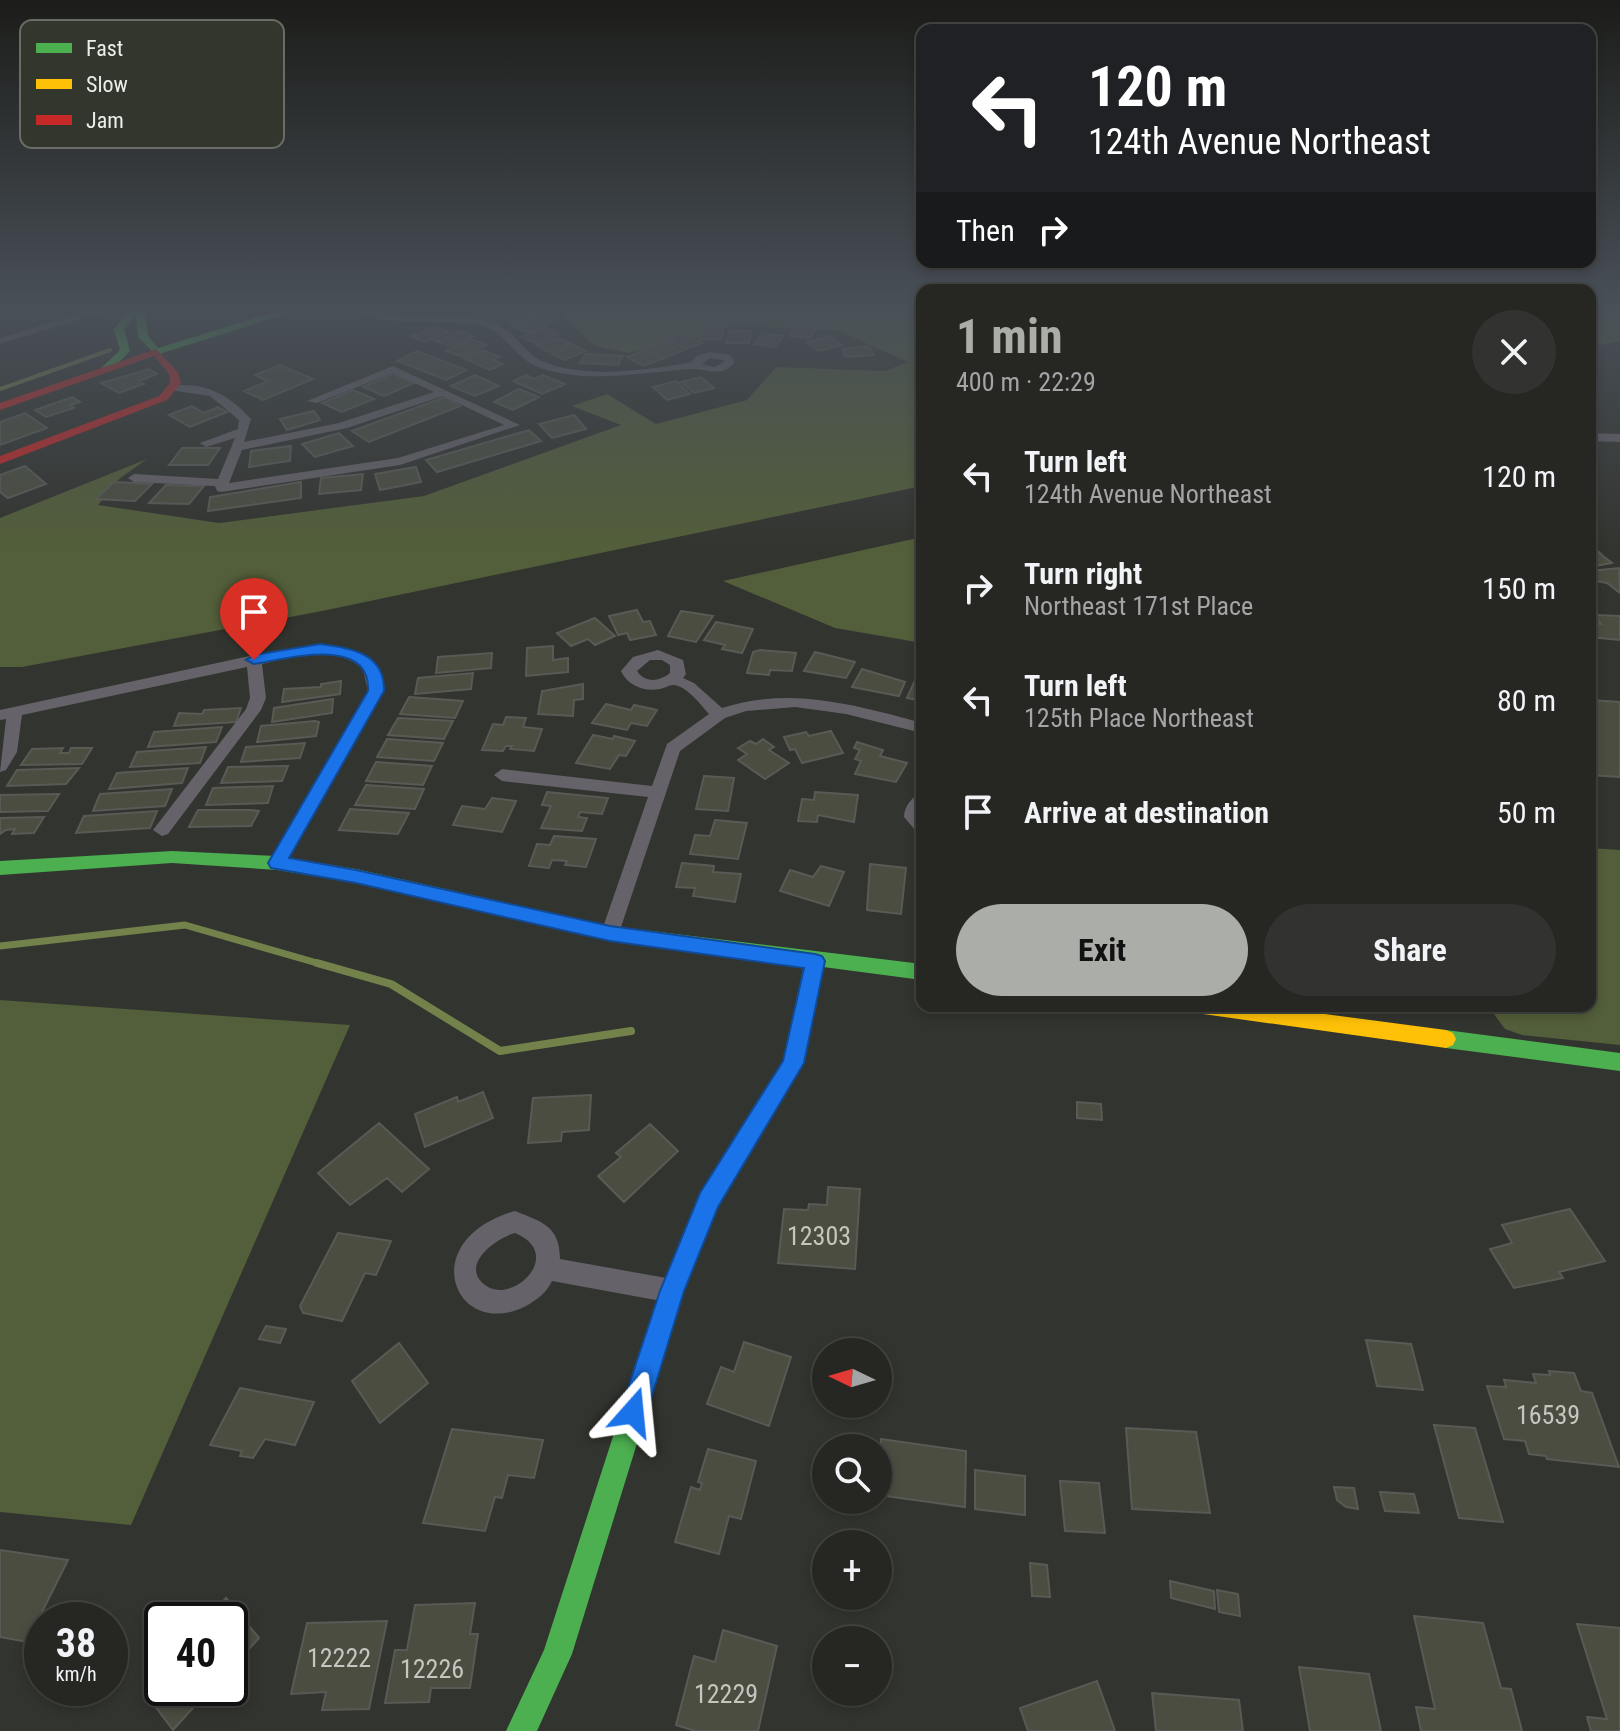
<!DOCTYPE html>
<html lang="en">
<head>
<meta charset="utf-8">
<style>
  body { margin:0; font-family:"Roboto Condensed",sans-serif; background:#323330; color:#f1f3f6; height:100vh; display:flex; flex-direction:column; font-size:30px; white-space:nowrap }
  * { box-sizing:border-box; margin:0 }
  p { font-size:26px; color:#a4a5a6 }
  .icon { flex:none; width:44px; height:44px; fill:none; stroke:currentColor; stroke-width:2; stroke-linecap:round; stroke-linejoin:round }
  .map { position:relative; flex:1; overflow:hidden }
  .panel { position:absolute; left:916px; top:284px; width:680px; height:728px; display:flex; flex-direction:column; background:#262723; border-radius:16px; box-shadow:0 4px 12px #0003,0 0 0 2px #424441 }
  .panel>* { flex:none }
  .guide { position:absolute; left:916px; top:24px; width:680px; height:244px; border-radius:16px; box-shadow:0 4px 12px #0003,0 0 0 2px #424441; background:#202124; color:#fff; overflow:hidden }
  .needle { width:52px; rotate:275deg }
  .tools { position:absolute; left:812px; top:1338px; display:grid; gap:16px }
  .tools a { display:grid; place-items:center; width:80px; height:80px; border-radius:50%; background:#262723; box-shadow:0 4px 12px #0003,0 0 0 2px #424441; font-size:40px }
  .speed { position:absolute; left:24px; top:1602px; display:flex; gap:16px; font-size:40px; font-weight:700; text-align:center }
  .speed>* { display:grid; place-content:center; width:104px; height:104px; border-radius:50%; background:#262723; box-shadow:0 4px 12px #0003,0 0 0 2px #424441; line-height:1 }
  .speed small { font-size:20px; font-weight:400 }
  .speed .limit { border:4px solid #111; border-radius:12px; background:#fff; color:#111 }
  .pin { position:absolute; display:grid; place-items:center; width:68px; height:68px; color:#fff; margin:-82px -34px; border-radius:50% 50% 50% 0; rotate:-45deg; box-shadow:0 0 8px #0007 }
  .pin .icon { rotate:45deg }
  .me { position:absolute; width:88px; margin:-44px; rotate:18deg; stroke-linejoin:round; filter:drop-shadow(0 0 6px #0008) }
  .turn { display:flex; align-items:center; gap:28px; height:168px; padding:0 40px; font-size:36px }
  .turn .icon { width:104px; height:104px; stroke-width:2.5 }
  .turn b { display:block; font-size:56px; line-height:68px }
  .then { display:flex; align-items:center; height:76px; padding:0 40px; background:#0003; gap:16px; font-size:30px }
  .round { display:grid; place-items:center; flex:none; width:84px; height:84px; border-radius:42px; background:#323330 }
  .head { display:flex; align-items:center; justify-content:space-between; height:136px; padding:0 40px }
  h1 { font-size:48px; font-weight:700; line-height:60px; color:#abada8 }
  .primary-button { display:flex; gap:16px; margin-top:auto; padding:16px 40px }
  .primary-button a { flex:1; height:92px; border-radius:48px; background:#abada8; color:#111; font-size:32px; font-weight:700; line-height:92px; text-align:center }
  .primary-button a+a { background:#323330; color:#f1f3f6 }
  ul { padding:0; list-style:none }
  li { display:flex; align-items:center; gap:24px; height:112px; padding:0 40px }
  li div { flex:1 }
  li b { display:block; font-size:30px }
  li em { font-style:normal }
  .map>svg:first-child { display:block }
  .green { fill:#535e3a }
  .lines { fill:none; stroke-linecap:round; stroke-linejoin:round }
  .stream-far2 { stroke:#72824a; stroke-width:4 }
  .stream-far1 { stroke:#72824a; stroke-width:7 }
  .stream { stroke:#72824a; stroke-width:8 }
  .building { fill:#4a4d40; stroke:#595a56; stroke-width:2 }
  .street { fill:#666269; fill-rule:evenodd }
  .fast { fill:#4caf50; fill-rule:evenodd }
  .slow { fill:#ffc107; fill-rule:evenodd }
  .jam { fill:#c62828; fill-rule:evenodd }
  .route { fill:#1a73e8; stroke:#114b97; stroke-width:2 }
  .labels { text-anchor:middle; stroke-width:8; stroke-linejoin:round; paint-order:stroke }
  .near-number-label { font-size:26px; fill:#c4c6bf }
  .key { fill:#32362d; stroke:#6a6d65; stroke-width:2 }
  .key-label { font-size:22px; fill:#eceee9 }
</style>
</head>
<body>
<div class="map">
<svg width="1620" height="1731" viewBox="0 0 1620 1731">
  <rect width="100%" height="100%" fill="#32342f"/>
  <!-- green -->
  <path class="green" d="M550 306H922V486L322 611 22 667H0V518L147 459 119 479 98 505 219 523 424 496 621 425 572 406 607 394 656 424 747 400 776 367 885 371 908 362 839 331 732 325 696 339 628 353 595 346Z
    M1590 306H1620V341L1590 347Z
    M922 537V643L835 628 723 581Z
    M1590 848 1620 850V1045L1522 1035 1505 1029 1488 1006H1590Z
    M0 1000 350 1025 131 1525 0 1512Z"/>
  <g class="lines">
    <!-- stream-far2 -->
    <path class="stream-far2" d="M0 389 110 350"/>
    <!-- stream-far1 -->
    <path class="stream-far1" d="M0 946 185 925 324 965"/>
    <!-- stream -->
    <path class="stream" d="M317 963 391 984 500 1051 631 1031"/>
  </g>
  <!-- building -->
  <path class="building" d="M524 309 538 315 516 324 502 318Z
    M537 317 553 322 529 333 513 327Z
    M796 323 818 325 810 338 789 336Z
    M707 326H724L721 339H700L702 328Z
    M435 327 449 332 425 342 411 336Z
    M545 328 559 334 536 343 522 337Z
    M730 330 752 331 749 343H726Z
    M459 331 473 336 450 346 435 341Z
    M683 333 702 343 685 349 665 339Z
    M763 333 783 336 775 347 754 344Z
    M830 336 842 345 819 351 807 342Z
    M558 338 571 344 549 352 536 345Z
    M471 339 487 345 461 356 446 351Z
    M665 342 682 351 664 358 647 348Z
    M573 345 586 351 565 360 552 354Z
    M869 346 874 355 846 357 842 349Z
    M483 350 500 357 492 360 503 364 490 370 463 358Z
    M645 350 662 359 643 366 627 357Z
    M417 351 467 370 446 380 397 361Z
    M585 354 623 356 618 365 580 363Z
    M280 365 313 379 263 400 244 391 268 381 255 375Z
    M149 369 157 374 139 381 144 384 119 393 101 383Z
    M393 374 414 383 384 396 363 387Z
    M475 375 499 386 475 396 451 386Z
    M526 375 534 379 543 375 565 384 542 394 513 381Z
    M701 377 714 388 694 393 681 382Z
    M676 381 690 394 667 400 653 387Z
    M519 389 539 397 513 410 494 402Z
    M353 390 374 399 342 412 322 403Z
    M72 397 80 402 70 405 74 408 46 417 35 410Z
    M445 397 460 406 369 442 352 431Z
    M192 406 204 413 218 407 227 412 190 427 169 415Z
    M314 411 320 420 287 430 280 419Z
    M25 413 47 428 0 445V422Z
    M574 415 586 429 552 438 539 424Z
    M529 430 541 441 437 472 426 460Z
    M339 433 353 446 315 457 302 444Z
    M291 446 290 461 249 467 251 451Z
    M182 448H220L208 465H169Z
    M25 466 46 484 8 498 0 492V475Z
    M416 467 421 482 380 490 375 474Z
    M363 474 361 490 319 494 321 478Z
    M114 482 152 484 135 501 96 499Z
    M301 482V498L208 511 210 497Z
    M166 485 204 486 189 504 149 503Z
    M1590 544 1603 556 1612 563 1590 567Z
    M1619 568 1620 593 1607 583 1590 580V571Z
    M637 610 643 622 650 621 656 635 630 640 627 633 618 635 609 616Z
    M681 611 713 616 696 642 668 636Z
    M1595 615 1620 616V640L1590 637V623L1601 624Z
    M595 618 615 636 595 645 588 639 571 646 557 633Z
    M716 622 753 629 742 653 722 649 725 645 704 640Z
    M553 646V660L568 658V672L526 676 527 648Z
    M760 650 796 653 792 671 770 670 769 675 747 673 753 652Z
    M815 652 855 662 846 678 804 671Z
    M492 653 491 668 436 673 438 657Z
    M862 669 905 682 899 696 852 687Z
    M473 673 471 689 415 694 418 678Z
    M915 680 922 681V701L907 698Z
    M341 681 340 694 282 702 284 689 321 687V684Z
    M583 684V699L574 700 573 716 538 714 542 691Z
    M409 697 463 701 455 718 400 714Z
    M333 699 332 713 272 722 274 708Z
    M1590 700 1620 702V777L1590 775Z
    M606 704 631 710 634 705 657 710 647 726 631 723 627 730 592 723Z
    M241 708 236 722 174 726 179 713 202 714 204 710Z
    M506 717 526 718 523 727 542 729 534 751 510 749 512 746H506L503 751 482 750 493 724 503 725Z
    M398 718 453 721 444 739 388 735Z
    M315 721 319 722 316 736 257 742 261 726Z
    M222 727 216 742 148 747 154 732Z
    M831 731 843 753 802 763 795 749 790 750 784 737 806 732 809 736Z
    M593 735 613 739 614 736 635 741 626 756 619 755 610 769 576 763Z
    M387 739 443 743 434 761 377 757Z
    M763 739 774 747 769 750 789 763 765 779 738 760 747 754 738 748 750 741 756 744Z
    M857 742 883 750 880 756 907 763 896 782 855 774 861 761 855 759 860 750 854 748Z
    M305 743 300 758 241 762 246 747Z
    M206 747 200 763 130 767 137 752Z
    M63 748 60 753H69L71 748H92L82 764 21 765 32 749Z
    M376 762 432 766 423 785 366 781Z
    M288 766 282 781 221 783 228 767Z
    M79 768 66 784 7 786 17 770Z
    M188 768 182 783 109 789 117 773Z
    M704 776 734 778 728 811 696 809Z
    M366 785 424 789 415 809 355 805Z
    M273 786 268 803 206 805 213 788Z
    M172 789 165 806 93 811 100 794Z
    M547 792 608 798 602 814 580 812 578 817 587 818 582 831 541 828 551 806 542 805Z
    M815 792 858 795 854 822 818 815 817 822 798 821 802 799 814 800Z
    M59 794 48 811 0 812V795Z
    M492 798 516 801 502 832 453 825 462 806 485 809Z
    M350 809 409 813 398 834 339 830Z
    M198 810H251L259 811 251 826 189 827Z
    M157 811 150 828 76 833 84 816Z
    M44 817 34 833 12 834 15 829 6 830 0 834V818Z
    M715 820 747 823 738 859 690 854 695 835 710 836Z
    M554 836 596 839 586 867 565 865 567 861 552 860 549 868 529 866 537 844 550 845Z
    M682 863 714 866 713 872 741 874 735 902 693 896 695 888 676 887Z
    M870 864 906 868 901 914 867 910Z
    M821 866 844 872 829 906 780 891 790 870 813 877Z
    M483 1092 493 1118 425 1147 415 1114 457 1097 458 1102Z
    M591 1095 589 1130 562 1132 561 1141 528 1143 533 1098Z
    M1077 1102 1101 1104 1102 1120 1077 1118Z
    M379 1123 429 1169 402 1192 387 1178 350 1205 318 1173Z
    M650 1124 678 1151 624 1202 598 1176 621 1157 616 1153Z
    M828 1187 860 1189 855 1269 778 1263 784 1209 808 1210 809 1204 827 1205Z
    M1570 1209 1605 1261 1559 1272 1563 1278 1514 1288 1490 1249 1512 1243 1502 1225Z
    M338 1233 391 1241 376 1275 365 1273 342 1321 303 1313 300 1306Z
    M266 1326 286 1329 280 1343 259 1339Z
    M1366 1340 1411 1344 1423 1390 1377 1386Z
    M744 1342 791 1357 769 1426 707 1404 721 1367 734 1372Z
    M399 1343 428 1383 380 1423 352 1381Z
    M1549 1371 1574 1373 1581 1391 1592 1393 1619 1467 1547 1459 1546 1456 1529 1454 1525 1441 1504 1439 1487 1386 1506 1387 1504 1380 1536 1383 1533 1374 1550 1375Z
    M240 1388 314 1402 295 1445 265 1439 253 1458 240 1456 242 1451 210 1445Z
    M1434 1425 1475 1428 1503 1522 1459 1518Z
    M1126 1428 1196 1432 1210 1513 1132 1509Z
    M452 1429 543 1440 534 1478 508 1475 502 1498 495 1497 485 1531 423 1523Z
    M881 1439 966 1451 965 1507 878 1495Z
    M708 1449 756 1461 741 1519 729 1516 719 1554 675 1542 691 1487 700 1490 702 1483 698 1482Z
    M975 1470 1025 1476V1515L975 1509Z
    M1060 1481 1099 1483 1105 1533 1065 1531Z
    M1334 1487 1354 1488 1358 1509 1346 1507 1337 1500Z
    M1380 1492 1414 1494 1419 1513 1385 1511Z
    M0 1550 68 1560 27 1642 0 1637Z
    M1030 1563 1047 1565 1050 1597 1032 1596Z
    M1170 1581 1214 1591 1215 1609 1171 1598Z
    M1217 1590 1238 1594 1240 1616 1219 1612Z
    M226 1598 259 1638 233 1667 230 1664V1620H205Z
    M475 1603 470 1634H478L470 1688H431L429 1702 385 1703 395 1650H407L415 1605Z
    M1414 1616 1483 1623 1501 1688 1511 1689 1522 1731H1421L1416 1707 1435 1709Z
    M387 1621 369 1709 322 1710 326 1692 291 1694 307 1623Z
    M1577 1624 1620 1628V1731H1591L1587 1717 1607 1719Z
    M723 1630 777 1646 758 1731H695L676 1725 694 1656 715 1662Z
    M1299 1667 1369 1674 1381 1731H1310Z
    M162 1676V1688H211L173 1730 146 1694Z
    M1097 1681 1115 1731H1028L1020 1708Z
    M1152 1693 1239 1700 1243 1731H1156Z"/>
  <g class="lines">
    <!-- street -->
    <path class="street" d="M105 306H122L0 344V338Z
      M346 306C365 306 382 314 400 316 431 319 462 313 492 322 513 328 521 350 540 360 580 380 650 370 692 362L696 356 710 352 730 355 735 362C721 379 708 368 691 369 640 372 588 385 538 367 514 358 505 330 479 325 435 317 387 331 346 306ZM710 358 723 360 724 362 714 367 702 364Z
      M393 366 520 425 400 465 221 492 217 491 215 486 134 482 128 478 134 474 218 479 235 438 206 447 200 443 238 429 239 420 210 396 170 390V386C203 381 229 394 251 419L244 442 339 423 434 392 393 373 317 403 307 401ZM443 396 504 425 398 458 229 483 242 450 347 428Z
      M1590 433 1620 434V442L1590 441Z
      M326 646C357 648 379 658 384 691L283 868 277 870 268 863 368 691 363 669C335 644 294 657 262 664L266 698 261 710 168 834 162 836 153 830 246 709 250 698 247 667 22 715 17 752 6 770 0 772 6 719 0 720V710L254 655 301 647Z
      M658 650 683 660 686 674 683 678 694 683 722 708C790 686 855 705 922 723V733L846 714 795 707 746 711 725 718 680 751 619 933 617 938H603L601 933 648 797 502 781 494 775 502 769 652 786 667 744 709 714C701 705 686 685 673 685 669 685 665 688 660 689 644 692 628 686 621 671L633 657ZM650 660H662L670 665V673C659 682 645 683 637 671Z
      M922 793V833L916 831 904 817C904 807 912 796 922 793Z
      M515 1211C542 1222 560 1226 560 1259L672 1279 681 1283 684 1291 681 1299 672 1303 552 1281C547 1292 537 1300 526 1306 455 1342 413 1240 515 1211ZM515 1233C566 1254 512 1306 485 1285 459 1265 496 1238 515 1233Z"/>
    <!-- fast -->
    <path class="fast" d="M132 306H145L148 336 158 348 294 306H311L156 355 138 337 136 315 124 329 130 351 109 372H101V368L120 350 114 329Z
      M172 851 277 856 356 869 610 926 922 964V980L823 967 803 1063 717 1207 684 1291 572 1654 537 1731H506L544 1650 660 1291 700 1193 783 1061 804 965 610 940 356 883 277 870 172 863 0 875V861Z
      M1446 1030 1620 1053V1071L1446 1048 1439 1045 1436 1039 1439 1033Z"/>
    <!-- slow -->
    <path class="slow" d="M1193 1006H1264L1446 1030 1453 1033 1456 1039 1453 1045 1446 1048 1203 1014 1196 1012Z"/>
    <!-- jam -->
    <path class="jam" d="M156 349 178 372 181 383 167 400 0 464V456L159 396 170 383 169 374 154 356 0 410V403Z"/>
  </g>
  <!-- sky -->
  <linearGradient id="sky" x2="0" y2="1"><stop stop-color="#1c1d1a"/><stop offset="0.56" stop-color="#495058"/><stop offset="1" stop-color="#495058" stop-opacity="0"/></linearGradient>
  <rect width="1620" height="549" fill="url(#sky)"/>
  <!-- route -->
  <path class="route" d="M320 644C351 648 385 653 384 691L289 858 356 870 610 926 815 954 822 956 825 961 804 1063 718 1207 684 1291 647 1412 643 1421 633 1425 624 1421 620 1412 660 1291 700 1193 783 1061 804 968 610 941 356 883 271 868 268 863 368 691C371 635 287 659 254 664L246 660 254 655Z"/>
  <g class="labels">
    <!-- near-number labels -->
    <g class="near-number-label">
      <text x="819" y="1245">12303</text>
      <text x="1548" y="1424">16539</text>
      <text x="339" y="1667">12222</text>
      <text x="432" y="1678">12226</text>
      <text x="726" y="1703">12229</text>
    </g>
  </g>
  <!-- legend -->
  <rect x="20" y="20" width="264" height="128" rx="12" class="key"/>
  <rect x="36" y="43" width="36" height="10" fill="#4caf50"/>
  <rect x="36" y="79" width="36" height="10" fill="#ffc107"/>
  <rect x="36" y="115" width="36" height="10" fill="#c62828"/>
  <g class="key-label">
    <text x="86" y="56">Fast</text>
    <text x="86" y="92">Slow</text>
    <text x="86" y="128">Jam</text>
  </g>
</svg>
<div class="tools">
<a><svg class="needle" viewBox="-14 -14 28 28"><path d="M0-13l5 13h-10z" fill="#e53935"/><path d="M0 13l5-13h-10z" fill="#a4a5a6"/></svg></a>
<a><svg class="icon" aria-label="search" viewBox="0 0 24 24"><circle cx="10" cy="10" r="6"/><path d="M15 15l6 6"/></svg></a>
<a>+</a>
<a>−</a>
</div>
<div class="speed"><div>38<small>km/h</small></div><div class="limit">40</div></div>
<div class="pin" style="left:254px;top:660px;background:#d93025"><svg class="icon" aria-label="arrive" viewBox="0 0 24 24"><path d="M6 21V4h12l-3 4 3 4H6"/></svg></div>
<svg class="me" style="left:633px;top:1412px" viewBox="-20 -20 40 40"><path d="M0-17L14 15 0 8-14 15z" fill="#1a73e8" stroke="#fff" stroke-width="4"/></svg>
<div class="guide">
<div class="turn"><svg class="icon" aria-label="left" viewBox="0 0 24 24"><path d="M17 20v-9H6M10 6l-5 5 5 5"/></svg><div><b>120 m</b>124th Avenue Northeast</div></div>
<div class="then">Then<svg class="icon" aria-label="right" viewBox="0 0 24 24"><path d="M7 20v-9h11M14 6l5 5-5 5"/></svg></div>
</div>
<section class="panel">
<div class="head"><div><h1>1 min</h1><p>400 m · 22:29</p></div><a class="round"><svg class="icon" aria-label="close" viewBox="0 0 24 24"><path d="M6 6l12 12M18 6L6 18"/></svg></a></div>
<ul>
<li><svg class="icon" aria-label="left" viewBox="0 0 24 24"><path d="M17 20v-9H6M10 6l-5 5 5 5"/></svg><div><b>Turn left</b><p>124th Avenue Northeast</p></div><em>120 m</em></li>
<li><svg class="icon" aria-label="right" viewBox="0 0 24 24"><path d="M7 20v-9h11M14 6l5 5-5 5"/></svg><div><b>Turn right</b><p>Northeast 171st Place</p></div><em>150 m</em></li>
<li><svg class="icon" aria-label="left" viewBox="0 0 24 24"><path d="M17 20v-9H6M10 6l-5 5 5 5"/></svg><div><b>Turn left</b><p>125th Place Northeast</p></div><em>80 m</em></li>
<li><svg class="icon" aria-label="arrive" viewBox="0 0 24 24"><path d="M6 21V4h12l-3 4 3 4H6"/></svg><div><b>Arrive at destination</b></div><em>50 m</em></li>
</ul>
<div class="primary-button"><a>Exit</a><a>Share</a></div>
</section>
</div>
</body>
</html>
